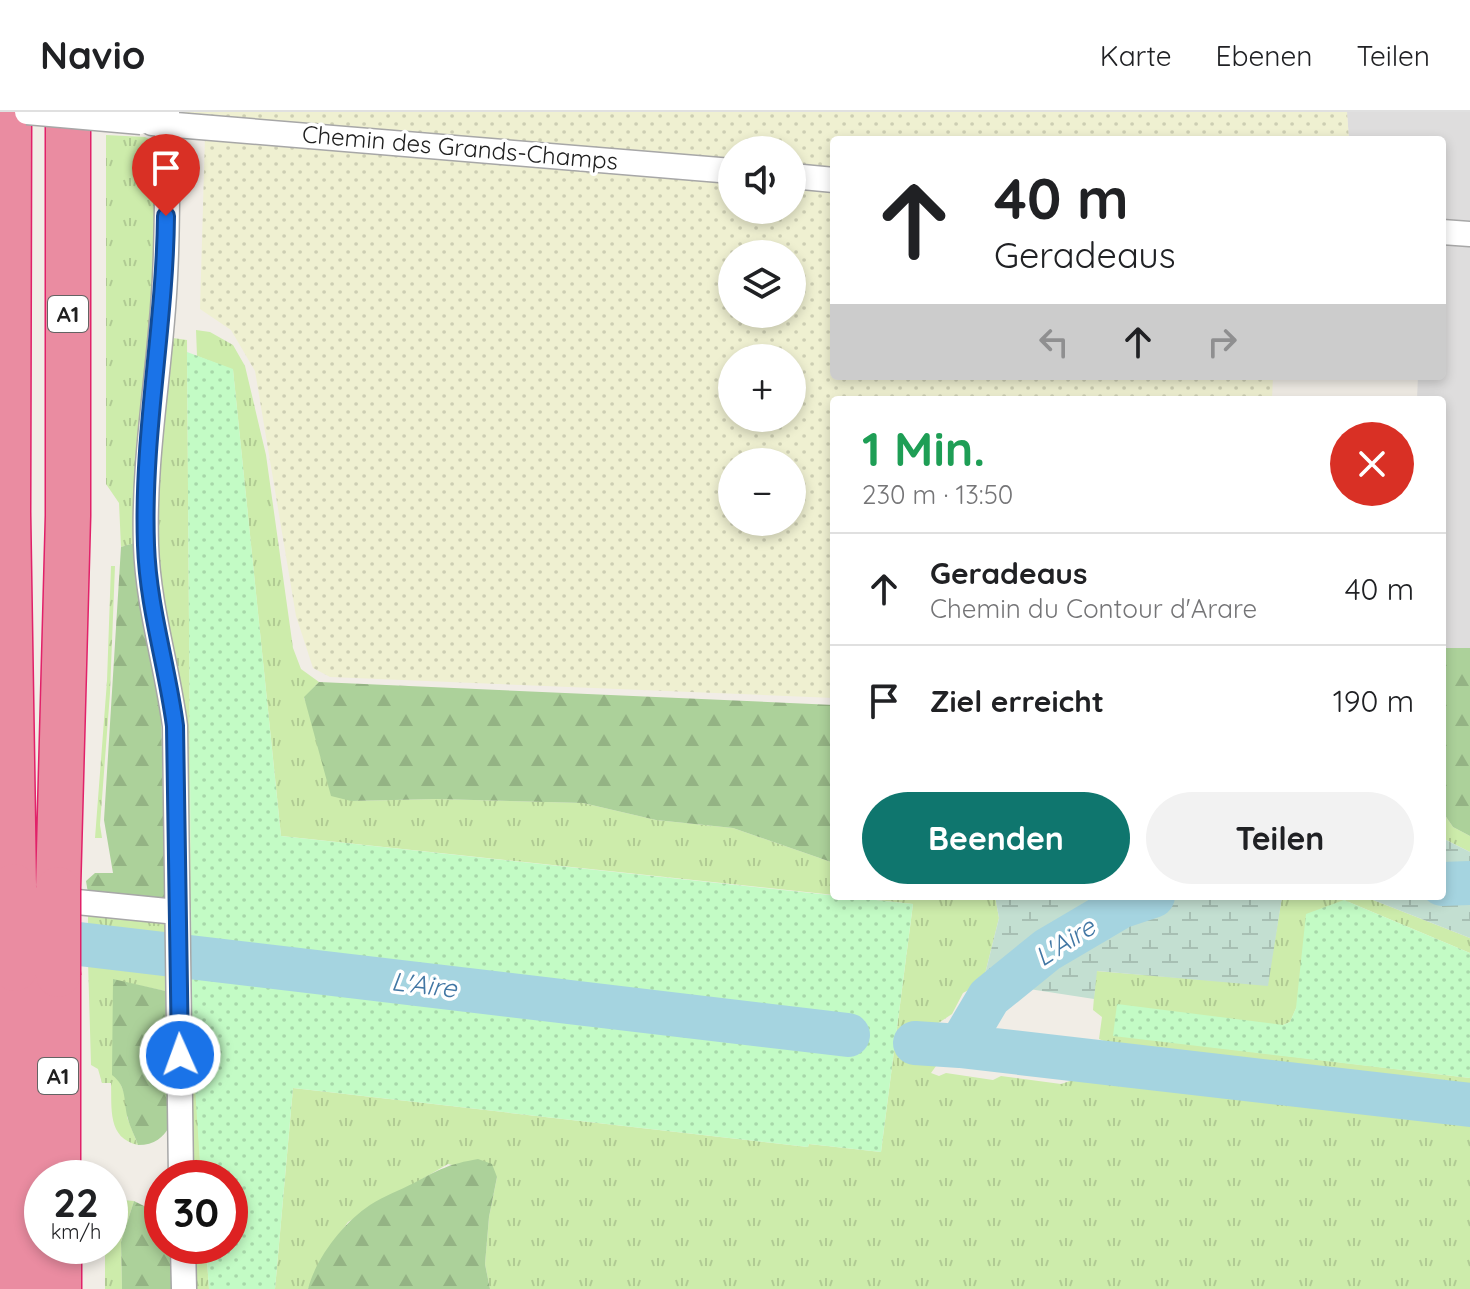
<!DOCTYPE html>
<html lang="de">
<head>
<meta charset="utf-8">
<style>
  body { margin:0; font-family:Quicksand,sans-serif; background:#f2f2f2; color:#202124; height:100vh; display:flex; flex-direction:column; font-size:30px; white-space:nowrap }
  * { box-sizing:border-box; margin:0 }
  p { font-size:26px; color:#757577 }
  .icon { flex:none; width:44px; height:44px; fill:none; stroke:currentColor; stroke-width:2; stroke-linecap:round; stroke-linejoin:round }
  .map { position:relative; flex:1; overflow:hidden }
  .side { position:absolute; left:830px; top:284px; width:616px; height:504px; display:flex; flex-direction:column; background:#fff; border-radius:8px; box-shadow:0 4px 12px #0003 }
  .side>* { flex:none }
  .banner { position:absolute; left:830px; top:24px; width:616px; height:244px; border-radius:8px; box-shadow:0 4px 12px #0003; background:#fff; color:#202124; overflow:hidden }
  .tools { position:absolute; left:718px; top:24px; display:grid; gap:16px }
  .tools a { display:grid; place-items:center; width:88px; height:88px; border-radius:50%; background:#fff; box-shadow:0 4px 12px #0003; font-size:40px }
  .speed { position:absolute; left:24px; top:1048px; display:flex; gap:16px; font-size:40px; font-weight:700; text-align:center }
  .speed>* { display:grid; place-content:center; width:104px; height:104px; border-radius:50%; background:#fff; box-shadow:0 4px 12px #0003; line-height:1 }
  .speed small { font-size:20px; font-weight:400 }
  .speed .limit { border:12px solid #d22; background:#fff; color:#111 }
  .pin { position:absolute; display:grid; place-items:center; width:68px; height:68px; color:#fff; margin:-82px -34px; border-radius:50% 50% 50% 0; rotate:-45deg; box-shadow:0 0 8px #0007 }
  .pin .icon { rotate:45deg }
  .me { position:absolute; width:88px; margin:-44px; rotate:358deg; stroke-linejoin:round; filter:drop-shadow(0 0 6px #0008) }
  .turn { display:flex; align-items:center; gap:28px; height:168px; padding:0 32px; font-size:36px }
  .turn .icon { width:104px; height:104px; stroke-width:2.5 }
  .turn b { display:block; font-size:56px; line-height:68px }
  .lanes { display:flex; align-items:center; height:76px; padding:0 32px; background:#0003; justify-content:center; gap:40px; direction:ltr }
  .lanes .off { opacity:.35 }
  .round { display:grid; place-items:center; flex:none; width:84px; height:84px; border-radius:42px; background:#f2f2f2 }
  .overview { display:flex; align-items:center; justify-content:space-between; height:136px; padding:0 32px }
  h1 { font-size:48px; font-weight:800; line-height:60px; color:#1e9e55 }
  .cta { display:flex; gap:16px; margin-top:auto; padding:16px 32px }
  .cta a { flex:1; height:92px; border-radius:48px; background:#0f766e; color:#fff; font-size:32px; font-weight:800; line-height:92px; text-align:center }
  .cta a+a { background:#f2f2f2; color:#202124 }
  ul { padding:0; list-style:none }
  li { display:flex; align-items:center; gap:24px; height:112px; padding:0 32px; border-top:2px solid #e0e0e0 }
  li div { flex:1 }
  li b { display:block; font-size:30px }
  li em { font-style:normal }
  header { display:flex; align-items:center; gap:48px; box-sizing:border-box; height:112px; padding:0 40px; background:#fff; border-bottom:2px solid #e0e0e0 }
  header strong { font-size:38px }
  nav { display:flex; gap:44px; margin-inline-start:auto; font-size:28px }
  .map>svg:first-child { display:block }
  .residential { fill:#dedddd }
  .farmland { fill:url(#farmland-dots); fill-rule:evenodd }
  .grass { fill:url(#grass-tufts) }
  .forest { fill:url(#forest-firs) }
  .wetland { fill:url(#wetland-marsh) }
  .park { fill:url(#park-dots) }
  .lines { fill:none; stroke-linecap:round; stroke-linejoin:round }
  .river { stroke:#a5d4e0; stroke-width:44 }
  .minor-casing { stroke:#a7a7a7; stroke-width:27 }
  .motorway-casing { stroke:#e12169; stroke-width:47 }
  .minor { stroke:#fff; stroke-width:24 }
  .motorway { stroke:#ea8ca1; stroke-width:44 }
  .minor-bridge-casing { stroke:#a7a7a7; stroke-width:27; stroke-linecap:butt }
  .motorway-bridge-casing { stroke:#e12169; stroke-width:47; stroke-linecap:butt }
  .minor-bridge { stroke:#fff; stroke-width:24 }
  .motorway-bridge { stroke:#ea8ca1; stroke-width:44 }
  .route-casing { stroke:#114b97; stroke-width:20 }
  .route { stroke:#1a73e8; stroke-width:14 }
  .labels { text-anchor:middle; stroke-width:7; stroke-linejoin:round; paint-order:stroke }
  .shield { fill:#fff; stroke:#636363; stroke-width:2 }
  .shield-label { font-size:22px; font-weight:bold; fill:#202020 }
  .street-label { font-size:24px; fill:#202020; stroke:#fff }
  .water-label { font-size:26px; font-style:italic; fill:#4277a4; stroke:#fff }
</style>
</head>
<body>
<header>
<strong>Navio</strong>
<nav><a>Karte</a><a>Ebenen</a><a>Teilen</a></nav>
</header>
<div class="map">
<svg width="1470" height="1177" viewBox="0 0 1470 1177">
  <defs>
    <pattern id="farmland-dots" width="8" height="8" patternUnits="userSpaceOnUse" patternTransform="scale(2)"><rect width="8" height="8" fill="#eff0d1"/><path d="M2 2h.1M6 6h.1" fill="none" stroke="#cdceb3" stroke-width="1.8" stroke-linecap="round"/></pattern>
    <pattern id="grass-tufts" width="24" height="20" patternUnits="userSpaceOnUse" patternTransform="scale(2)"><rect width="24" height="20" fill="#cdecab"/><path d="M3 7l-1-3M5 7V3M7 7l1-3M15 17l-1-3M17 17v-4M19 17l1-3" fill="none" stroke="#b0ca93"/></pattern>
    <pattern id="forest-firs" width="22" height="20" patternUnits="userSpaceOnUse" patternTransform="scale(2)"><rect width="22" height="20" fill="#acd19a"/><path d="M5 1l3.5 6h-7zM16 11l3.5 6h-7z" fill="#94b384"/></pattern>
    <pattern id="wetland-marsh" width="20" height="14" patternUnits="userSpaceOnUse" patternTransform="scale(2)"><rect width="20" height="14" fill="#c3dfd1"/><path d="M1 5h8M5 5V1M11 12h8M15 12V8" fill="none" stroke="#a7bfb3"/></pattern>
    <pattern id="park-dots" width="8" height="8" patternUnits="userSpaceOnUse" patternTransform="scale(2)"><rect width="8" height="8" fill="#c3fbc5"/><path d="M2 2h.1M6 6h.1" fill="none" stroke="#a7d7a9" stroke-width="1.8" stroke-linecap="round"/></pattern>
  </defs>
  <rect width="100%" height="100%" fill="#f1ede6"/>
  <!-- residential -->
  <path class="residential" d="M1347 0H1470V536H1442V288H1417L1418 264H1442V28H1349Z"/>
  <!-- farmland -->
  <path class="farmland" d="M177 0H1347L1349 28H834V59L792 56V38H732V51L182 5Z
    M205 24 732 65V98H792V70L834 73V264H1273L1272 288H834V586L330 565 313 556 296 504 255 259 231 218 200 197ZM732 142H792V202H732ZM732 246H792V306H732ZM732 350H792V410H732Z"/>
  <!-- grass -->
  <path class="grass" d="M106 23 145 25 158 31 157 131 134 431 121 435 119 391 106 372Z
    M196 218 210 220 233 233 245 254 266 343 293 536 301 557 319 570 304 586 351 689 437 687 583 691 656 708 733 716 834 751V783L281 724 233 258 197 244Z
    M159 224 187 228 191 796 177 800V658L151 492Z
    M111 454H115L110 581 100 713 102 726H95L107 569Z
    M1442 699 1453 715 1470 724V740L1442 726Z
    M842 784H995L999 806 983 870 963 881 952 902 913 928 936 954 931 961 939 964 946 961 993 968 1001 964 1061 972 1073 968 1470 1013V1177H490L485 1152 489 1105 497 1065 448 1052 348 1110 320 1150 308 1177H275L293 976 808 1035 809 1032 881 1040 913 792Z
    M1363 784 1470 826V841L1344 788 1290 910 1283 913 1113 923 1470 966V975L1243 946 1128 939 1099 927 1102 905 1093 898 1096 859 1267 873 1282 785Z
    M88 798 168 810V829L88 818Z
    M88 849 169 859 170 880 113 868 119 968 127 988V1005L138 1033C107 1026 112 996 111 971H102L98 957 91 953Z
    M177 887 192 894 201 1066H181Z
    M123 1088 134 1089 121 1130 122 1177H105V1134H110V1095Z
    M183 1134H206L209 1177H184Z"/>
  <!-- forest -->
  <path class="forest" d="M134 431 144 519 161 591 165 788 88 781 86 769 95 761H113L104 708 121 435Z
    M1442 536H1470V724L1453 715 1442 699Z
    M319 570 834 593V751L733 716 656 708 583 691 437 687 351 689 331 684 304 585Z
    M113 867 170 880 171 1012C163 1026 155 1033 138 1033 135 1024 130 1015 128 1007 123 990 128 975 112 963Z
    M478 1047 492 1052 497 1065 489 1105 485 1152 490 1177H308C316 1146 343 1111 370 1093 384 1084 400 1078 414 1071 440 1057 449 1052 478 1047Z
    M134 1089 162 1103V1134H172L173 1177H122L121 1130Z"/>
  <!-- wetland -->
  <path class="wetland" d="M1442 726 1470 740V826L1363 784H1442Z
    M995 784H1293L1282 785 1268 874 1097 859 1094 887 983 870 999 806Z"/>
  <!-- park -->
  <path class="park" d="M187 240 233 257 281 724 913 792 881 1040 809 1032 808 1035 293 976 275 1177H209L206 1134H230V1066H201L192 931Z
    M1344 788 1470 841V966L1113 924 1117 892 1283 913 1290 910 1296 896 1306 802Z"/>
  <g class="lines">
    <!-- river -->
    <path class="river" d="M1442 772 1470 771
      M20 825 848 923
      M915 931 960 934 989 885 1047 838 1120 795 1153 784
      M960 934 1470 993"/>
    <!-- minor casing -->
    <g class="minor-casing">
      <path id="minor" d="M167 0C167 55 168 110 165 165 161 255 143 343 146 433 148 495 167 553 175 614L181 1066
        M152 11 732 59
        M792 64 834 68
        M1442 120 1470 122
        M47 787 177 800
        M183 1134 184 1177"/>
    </g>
    <!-- motorway casing -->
    <g class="motorway-casing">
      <path id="motorway" d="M9 0 8 400 14 774
        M58 777 68 404V0
        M15 857 16 1177
        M58 863V1066
        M59 1134V1177"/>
    </g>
    <!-- minor -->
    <use href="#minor" class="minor"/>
    <!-- motorway -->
    <use href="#motorway" class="motorway"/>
    <!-- minor-bridge casing -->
    <g class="minor-bridge-casing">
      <path id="minor-bridge" d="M27 0 141 10"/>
    </g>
    <!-- motorway-bridge casing -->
    <g class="motorway-bridge-casing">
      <path id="motorway-bridge" d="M14 774 15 857
        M58 777V863"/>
    </g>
    <!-- minor-bridge -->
    <use href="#minor-bridge" class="minor-bridge"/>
    <!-- motorway-bridge -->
    <use href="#motorway-bridge" class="motorway-bridge"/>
  </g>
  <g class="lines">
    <!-- route casing -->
    <g class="route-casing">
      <path id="route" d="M166 104C165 214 142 323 146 433 148 495 167 553 175 614L180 943"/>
    </g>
    <!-- route -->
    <use href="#route" class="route"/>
  </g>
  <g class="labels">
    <!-- shield labels -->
    <g class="shield">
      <rect x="48" y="184" width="40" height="36" rx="6"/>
      <rect x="38" y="946" width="40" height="36" rx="6"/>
    </g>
    <g class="shield-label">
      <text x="68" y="210">A1</text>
      <text x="58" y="972">A1</text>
    </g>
    <!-- street labels -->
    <g class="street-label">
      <text transform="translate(460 36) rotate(5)" y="8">Chemin des Grands-Champs</text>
    </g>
    <!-- water labels -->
    <g class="water-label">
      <text transform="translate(1065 830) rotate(-33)" y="9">L'Aire</text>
      <text transform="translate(424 873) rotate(7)" y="9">L'Aire</text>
    </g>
  </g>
</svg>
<div class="tools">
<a><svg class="icon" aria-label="sound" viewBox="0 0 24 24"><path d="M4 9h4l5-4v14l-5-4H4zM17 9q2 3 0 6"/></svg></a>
<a><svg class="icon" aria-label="layers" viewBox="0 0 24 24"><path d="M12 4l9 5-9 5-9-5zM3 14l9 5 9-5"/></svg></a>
<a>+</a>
<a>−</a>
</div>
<div class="speed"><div>22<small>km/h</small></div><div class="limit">30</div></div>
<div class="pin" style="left:166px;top:104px;background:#d93025"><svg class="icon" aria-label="arrive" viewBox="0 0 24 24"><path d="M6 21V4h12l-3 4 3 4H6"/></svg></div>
<svg class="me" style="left:180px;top:943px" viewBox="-20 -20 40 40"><circle r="17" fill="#1a73e8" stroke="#fff" stroke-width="3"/><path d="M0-11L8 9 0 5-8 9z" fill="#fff"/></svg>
<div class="banner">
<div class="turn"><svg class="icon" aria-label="ahead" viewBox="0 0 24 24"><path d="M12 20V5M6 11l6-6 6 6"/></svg><div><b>40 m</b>Geradeaus</div></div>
<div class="lanes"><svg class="icon off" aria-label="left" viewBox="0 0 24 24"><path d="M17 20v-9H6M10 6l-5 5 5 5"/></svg><svg class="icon" aria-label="ahead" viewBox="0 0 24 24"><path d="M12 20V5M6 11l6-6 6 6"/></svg><svg class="icon off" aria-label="right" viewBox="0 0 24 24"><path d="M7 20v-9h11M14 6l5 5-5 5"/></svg></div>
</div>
<section class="side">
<div class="overview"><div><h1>1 Min.</h1><p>230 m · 13:50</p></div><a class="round" style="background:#d93025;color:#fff"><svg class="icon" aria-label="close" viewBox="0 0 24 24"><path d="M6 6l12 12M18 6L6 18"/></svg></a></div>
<ul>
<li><svg class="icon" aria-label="ahead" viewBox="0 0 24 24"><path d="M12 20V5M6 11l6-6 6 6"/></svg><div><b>Geradeaus</b><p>Chemin du Contour d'Arare</p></div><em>40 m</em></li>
<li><svg class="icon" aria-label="arrive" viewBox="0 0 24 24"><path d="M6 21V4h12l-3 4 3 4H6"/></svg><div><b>Ziel erreicht</b></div><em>190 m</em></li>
</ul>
<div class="cta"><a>Beenden</a><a>Teilen</a></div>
</section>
</div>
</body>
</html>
